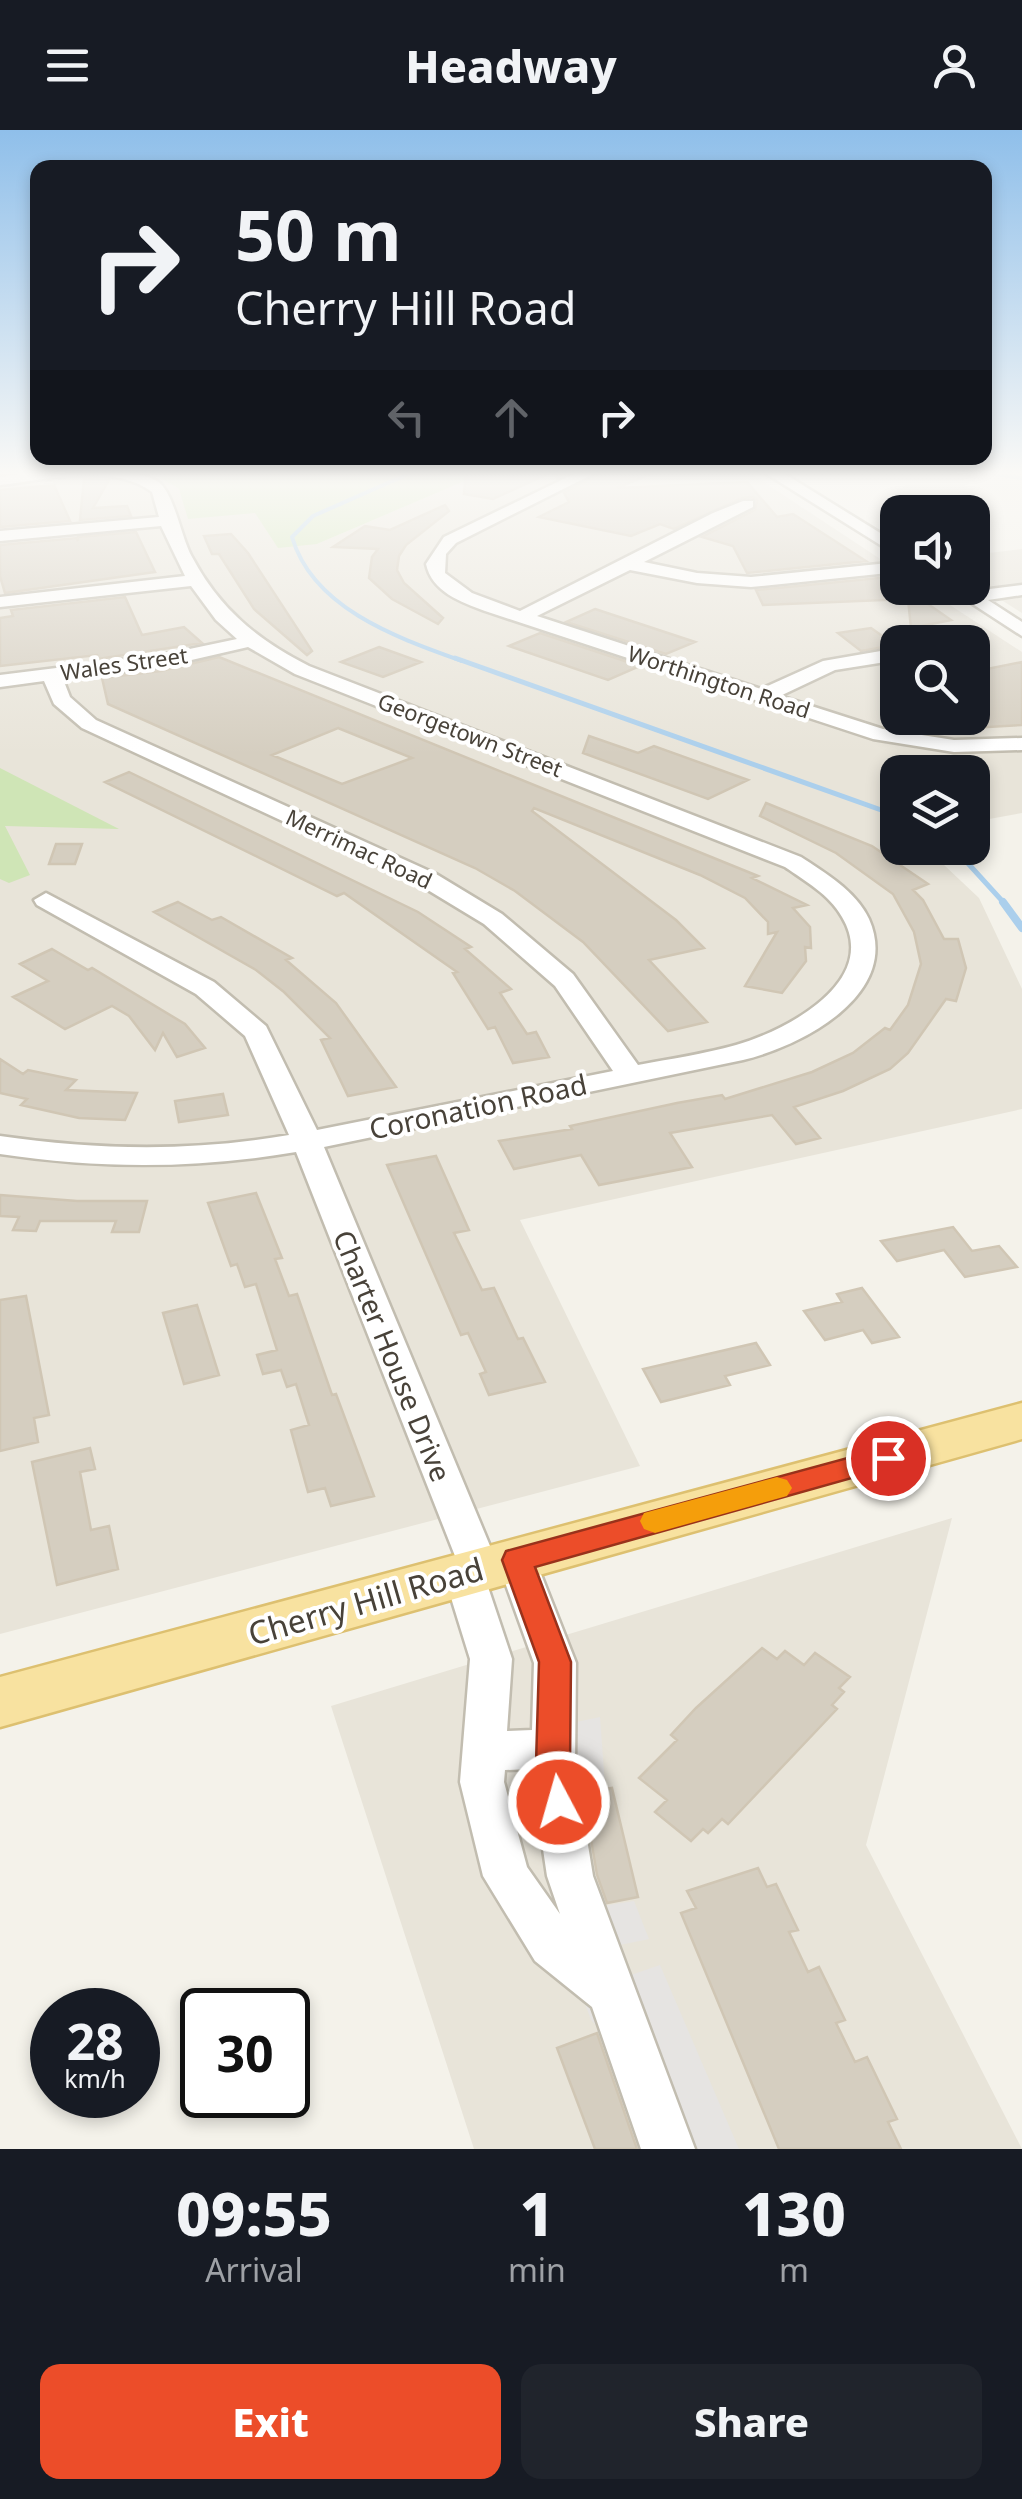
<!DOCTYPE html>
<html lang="en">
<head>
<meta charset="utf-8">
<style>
  body { margin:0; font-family:"Noto Sans",sans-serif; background:#20242c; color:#f1f3f6; height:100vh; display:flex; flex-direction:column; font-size:38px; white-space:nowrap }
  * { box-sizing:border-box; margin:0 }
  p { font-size:32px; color:#9ea1a6 }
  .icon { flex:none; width:55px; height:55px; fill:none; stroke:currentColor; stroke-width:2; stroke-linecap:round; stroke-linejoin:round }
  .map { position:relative; height:2019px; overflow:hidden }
  .sheet { display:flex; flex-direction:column; background:#171b24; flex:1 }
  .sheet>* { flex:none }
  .top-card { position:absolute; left:30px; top:30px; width:962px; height:305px; border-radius:20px; box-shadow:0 5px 15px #0003; background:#171b24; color:#f1f3f6; overflow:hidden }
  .controls { position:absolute; left:880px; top:365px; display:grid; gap:20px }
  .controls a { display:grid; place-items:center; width:110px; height:110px; border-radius:20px; background:#171b24; box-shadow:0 5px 15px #0003; font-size:50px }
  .speed { position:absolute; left:30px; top:1858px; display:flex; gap:20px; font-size:50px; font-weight:700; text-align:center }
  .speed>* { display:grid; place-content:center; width:130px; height:130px; border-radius:50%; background:#171b24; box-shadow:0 5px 15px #0003; line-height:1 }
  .speed small { font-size:25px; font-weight:400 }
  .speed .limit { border:5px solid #111; border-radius:15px; background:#fff; color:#111 }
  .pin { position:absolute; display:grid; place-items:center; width:85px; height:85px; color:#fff; margin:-42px; border:5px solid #fff; border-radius:50%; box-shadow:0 2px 10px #0007 }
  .me { position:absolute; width:110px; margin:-55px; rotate:354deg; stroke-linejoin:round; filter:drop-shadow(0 0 8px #0008) }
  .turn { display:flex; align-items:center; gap:35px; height:210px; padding:0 40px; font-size:45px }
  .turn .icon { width:130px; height:130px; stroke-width:2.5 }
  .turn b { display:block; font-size:70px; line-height:85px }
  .lanes { display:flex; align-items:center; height:95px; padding:0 40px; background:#0003; justify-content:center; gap:50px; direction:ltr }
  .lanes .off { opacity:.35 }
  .eta { display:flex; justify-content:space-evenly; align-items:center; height:170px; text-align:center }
  .eta b { font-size:60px; font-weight:800; line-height:70px }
  .cta { display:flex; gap:20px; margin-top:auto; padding:20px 40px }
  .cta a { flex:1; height:115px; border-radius:20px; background:#ec4d29; color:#fff; font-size:40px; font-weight:800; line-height:115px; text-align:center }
  .cta a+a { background:#20242c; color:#f1f3f6 }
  header { display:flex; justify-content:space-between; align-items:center; height:130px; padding:0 40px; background:#171b24; font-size:45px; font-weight:800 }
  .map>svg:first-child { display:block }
  .residential { fill:#e8e4d9; fill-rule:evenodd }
  .green { fill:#cfe5b6 }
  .parking { fill:#e6e4e2 }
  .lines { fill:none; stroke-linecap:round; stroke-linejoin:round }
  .stream-far2 { stroke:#abcfec; stroke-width:4 }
  .stream-far1 { stroke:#abcfec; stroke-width:5 }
  .stream { stroke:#abcfec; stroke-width:8 }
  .building { fill:#d5cec0; stroke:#d0c6b4; stroke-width:2.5; fill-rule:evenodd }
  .minor-casing { stroke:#c2bdb0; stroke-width:5 }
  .major-casing { stroke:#ddc070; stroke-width:5 }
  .minor { fill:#fff; fill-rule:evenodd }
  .major { fill:#f8e2a0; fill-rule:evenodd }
  .route { fill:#ec4d29; stroke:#99321b; stroke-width:2.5 }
  .slow { fill:#f59e0b }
  .labels { text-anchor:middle; stroke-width:8; stroke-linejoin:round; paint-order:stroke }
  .far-street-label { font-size:22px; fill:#484239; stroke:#fff }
  .street-label { font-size:28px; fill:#484239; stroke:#fff }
  .near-street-label { font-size:32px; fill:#484239; stroke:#fff }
</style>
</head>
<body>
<header><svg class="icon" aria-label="menu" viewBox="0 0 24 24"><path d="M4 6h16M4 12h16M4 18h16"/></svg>Headway<svg class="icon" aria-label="person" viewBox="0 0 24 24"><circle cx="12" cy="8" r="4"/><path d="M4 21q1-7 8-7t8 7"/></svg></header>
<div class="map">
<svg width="1022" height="2019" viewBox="0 0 1022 2019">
  <rect width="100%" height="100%" fill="#f4f2ea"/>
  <!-- residential -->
  <path class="residential" d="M0 341H175L160 347 179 359 255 383 317 414 488 341H747L897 440 898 458H924L1022 522V683L973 692 972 642H898V718H926L979 768 1022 859V979L520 1090 640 1336 0 1504ZM898 512H972V588H898Z
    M1022 419V483L973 452 972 425Z
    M952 1388 866 1715 1022 2019H474L331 1576Z"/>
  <!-- green -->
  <path class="green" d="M175 341H488L317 414 278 418 255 383 188 389 179 359 159 347Z
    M0 638 119 699 5 696 30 745 9 753 0 749Z"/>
  <!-- parking -->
  <path class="parking" d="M600 1587 605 1655 573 1660 597 1777 634 1771 649 1809 615 1816 628 1846 660 1835 739 2019H647L601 1901 591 1890 581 1863 538 1600Z"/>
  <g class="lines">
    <!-- stream-far2 -->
    <path class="stream-far2" d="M415 341 313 386 292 407C313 479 398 508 462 531
      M977 341 1022 348"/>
    <!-- stream-far1 -->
    <path class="stream-far1" d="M455 528 898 686
      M954 718 1005 774"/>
    <!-- stream -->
    <path class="stream" d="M1003 772 1022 798"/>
  </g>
  <!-- building -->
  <path class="building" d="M466 341H571L557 348 554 341 493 369 464 364Z
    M603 341H657L617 358 747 352 777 387 793 384 866 431 747 443 733 416 702 407 755 380 757 371 753 367 742 368 674 399 660 394 631 406 539 387 569 372 564 363Z
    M84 349 109 350 93 378 127 376 131 386 80 390Z
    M54 355 70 391 0 397V360Z
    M445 375 449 381 406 415 399 426 397 440 404 453 443 488 438 494 392 469 369 448 372 427 378 419 333 417 365 396 390 400Z
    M136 402 155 442 5 463 0 446V415L77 408 78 411V407Z
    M231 404 248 423 312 521 307 525 254 479 219 424H212L204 406Z
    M889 447 898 452V458H905L951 490 911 498 908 469 763 475 756 460Z
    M125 467 142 505 184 497 202 513 98 529 97 525 0 536V488L13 486 11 480Z
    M595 479 695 512 666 524 566 492Z
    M871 498 895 515 861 521 838 503Z
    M540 503 640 536 608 550 509 516Z
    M379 517 421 532 383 547 341 532Z
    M219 527 758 746 752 748 807 775 793 778 810 797 811 818 805 817 806 831 782 863 745 856 777 802 768 804V792L745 768 700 745 534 678 532 681 676 790 704 818 649 830 707 892 668 901 583 812 515 761 475 738 108 574 102 548 161 541ZM338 598 412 628 342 654 272 625Z
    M1022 532V595L972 598V542Z
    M589 606 638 623 654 616 748 650 708 669 583 623Z
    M129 642 418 782 471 817 465 819 511 859 500 863 527 904 536 902 549 927 513 933 495 897 488 899 453 843 457 842 344 763 337 766 105 652Z
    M766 673 872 716 928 754 913 760 923 770 944 809H958L966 838 956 871 946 869 908 923 890 939 843 961 794 977 820 1008 796 1014 772 985 670 1003 692 1037 599 1055 581 1025 514 1039 499 1011 572 999 570 996 677 973 722 965 725 969 812 942 853 923 885 898 890 900 908 875 921 834 914 802 893 764 836 723 760 686Z
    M56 714H82L75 734H49Z
    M178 772 212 790 221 787 292 828 286 830 336 873 396 957 348 966 321 910 330 908 284 862 256 840 154 782Z
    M52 819 88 840 92 838 185 894 205 918 177 927 163 903 155 920 129 886 112 876 65 899 13 867 48 851 20 834Z
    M0 929 23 944 28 940 76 950 66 960 137 963 125 990 79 988 21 975 27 969 0 963Z
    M223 964 228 985 179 992 175 971Z
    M436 1026 469 1100 454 1103 482 1160 494 1158 518 1209 523 1208 545 1252 489 1265 480 1244 486 1242 468 1203 461 1205 387 1035Z
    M256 1063 282 1128 275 1129 289 1166 297 1164 332 1265 336 1264 374 1366 331 1376 325 1358 308 1362 291 1300 309 1295 296 1254 287 1257 281 1240 263 1244 257 1225 277 1220 256 1154 245 1157 237 1134 231 1136 208 1073Z
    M0 1065 77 1071H147L139 1102H112L116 1091H40L36 1101 13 1100 19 1087 0 1086Z
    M953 1097 972 1121 999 1116 1017 1137 965 1147 944 1120 897 1131 881 1111Z
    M862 1158 899 1207 872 1213 863 1200 825 1210 804 1181 842 1172 837 1164Z
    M26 1166 49 1285 34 1288 38 1312 0 1321V1170Z
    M197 1175 219 1245 184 1254 163 1183Z
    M756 1213 770 1235 725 1246 730 1255 661 1272 643 1239Z
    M90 1318 95 1339 80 1342 91 1400 109 1396 118 1439 57 1455 32 1332Z
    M762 1518 777 1529 785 1521 804 1535 815 1523 850 1547 839 1558 844 1562 832 1575 837 1579 728 1694 722 1689 708 1703 703 1699 691 1711 655 1682 667 1670 639 1648 677 1610 671 1605 696 1578Z
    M612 1658 638 1767 607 1773 597 1745 583 1662Z
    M758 1738 767 1757 776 1754 798 1800 789 1802 808 1842 819 1837 845 1890 836 1893 855 1932 867 1927 897 1989 888 1992 901 2019H779L681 1783 696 1778 687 1761Z
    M597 1903 637 2019H595L557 1918Z"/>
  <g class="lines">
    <!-- minor casing -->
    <g class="minor-casing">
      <path id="minor" d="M41 341C77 341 124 333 157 351 174 361 181 408 192 427 219 478 257 510 309 536L801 727C825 743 856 761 869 789 902 864 802 916 743 930L324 1017 500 1440 494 1451 487 1454 512 1529 507 1601 532 1600 534 1533 497 1430 503 1419 517 1414 531 1419 576 1533 575 1635 593 1746 695 2019H641L592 1877 535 1831 483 1746 460 1652 470 1529 444 1445 450 1434 457 1431 296 1022C196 1039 100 1039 0 1024V1006C97 1020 192 1022 289 1005L245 906 196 864 37 775 34 770 46 763 214 852 266 896 317 1000 613 941 555 856 484 794 418 754 82 598 54 574 44 551 0 557V545L161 525 237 509 216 490 191 456 0 477V467L185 446 161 396 0 411V401L159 387 152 362C111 332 47 350 0 355V347ZM248 517 295 544 785 737C805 751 829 764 842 787 881 852 785 901 736 915 704 924 670 929 638 935L573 844 502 784 436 744 96 590 70 567 63 549 161 537ZM531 1639 547 1746 560 1784 527 1737 504 1652 505 1640Z
        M580 341H599L456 413 446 424 445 443 472 463 520 481 713 383 743 371H753V377L644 432 697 443 751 447 898 432V442L751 457 697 453 630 440 537 486 761 559 823 531 898 518V530L835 540 780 566 883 599 954 610 1022 608V620L954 622 873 609 485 481C461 472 432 462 426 434L444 407Z
        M762 341H780L898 414V426Z
        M1022 455V465L988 470 1022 492V506L948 458H968L974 461Z"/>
    </g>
    <!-- major casing -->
    <g class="major-casing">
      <path id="major" d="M1022 1273V1309L0 1597V1547Z"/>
    </g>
    <!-- minor -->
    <use href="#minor" class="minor"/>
    <!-- major -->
    <use href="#major" class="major"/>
  </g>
  <!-- sky -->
  <linearGradient id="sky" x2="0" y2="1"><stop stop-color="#8fbfea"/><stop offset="0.55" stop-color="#faf9f6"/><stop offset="1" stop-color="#faf9f6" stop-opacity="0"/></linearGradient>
  <rect width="1022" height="624" fill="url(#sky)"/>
  <!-- route -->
  <path class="route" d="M888 1317 898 1320 902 1328 898 1335 535 1437 571 1532 570 1634 576 1672 571 1683 559 1687 547 1683 536 1634 539 1532 502 1430 506 1421Z"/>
  <!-- slow -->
  <path class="slow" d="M777 1347 787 1350 792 1358 787 1366 655 1403 644 1399 640 1391 644 1383Z"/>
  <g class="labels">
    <!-- far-street labels -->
    <g class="far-street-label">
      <text transform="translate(124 534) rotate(-8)" y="8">Wales Street</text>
      <text transform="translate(719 552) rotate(18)" y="8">Worthington Road</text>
      <text transform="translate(470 605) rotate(21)" y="8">Georgetown Street</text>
      <text transform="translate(359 719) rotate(25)" y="8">Merrimac Road</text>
    </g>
    <!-- street labels -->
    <g class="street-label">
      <text transform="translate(478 977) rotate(-12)" y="10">Coronation Road</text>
      <text transform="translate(392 1226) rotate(68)" y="10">Charter House Drive</text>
    </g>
    <!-- near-street labels -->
    <g class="near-street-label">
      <text transform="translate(366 1472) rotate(-16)" y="11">Cherry Hill Road</text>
    </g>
  </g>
</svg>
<div class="controls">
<a><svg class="icon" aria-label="sound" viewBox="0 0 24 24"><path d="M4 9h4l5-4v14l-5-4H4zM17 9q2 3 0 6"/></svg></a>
<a><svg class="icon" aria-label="search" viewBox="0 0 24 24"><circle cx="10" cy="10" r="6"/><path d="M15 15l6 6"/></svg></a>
<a><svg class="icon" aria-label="layers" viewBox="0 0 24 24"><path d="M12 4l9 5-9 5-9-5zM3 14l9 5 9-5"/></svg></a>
</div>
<div class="speed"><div>28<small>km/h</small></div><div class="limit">30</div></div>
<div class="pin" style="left:888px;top:1328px;background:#d93025"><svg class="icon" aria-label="arrive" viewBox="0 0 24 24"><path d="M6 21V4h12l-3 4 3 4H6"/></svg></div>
<svg class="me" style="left:559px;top:1672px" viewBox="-20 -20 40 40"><circle r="17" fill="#ec4d29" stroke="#fff" stroke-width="3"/><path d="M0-11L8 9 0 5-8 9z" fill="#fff"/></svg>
<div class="top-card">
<div class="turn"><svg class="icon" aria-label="right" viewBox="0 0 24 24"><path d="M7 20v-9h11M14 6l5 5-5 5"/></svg><div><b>50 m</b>Cherry Hill Road</div></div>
<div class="lanes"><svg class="icon off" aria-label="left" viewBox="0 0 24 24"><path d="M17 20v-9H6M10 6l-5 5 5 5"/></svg><svg class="icon off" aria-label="ahead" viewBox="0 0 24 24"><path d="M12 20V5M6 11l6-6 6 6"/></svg><svg class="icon" aria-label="right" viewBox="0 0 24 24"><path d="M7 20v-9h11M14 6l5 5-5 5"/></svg></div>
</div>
</div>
<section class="sheet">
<div class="eta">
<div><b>09:55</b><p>Arrival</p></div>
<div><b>1</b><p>min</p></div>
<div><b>130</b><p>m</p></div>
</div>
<div class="cta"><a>Exit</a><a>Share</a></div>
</section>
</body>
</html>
